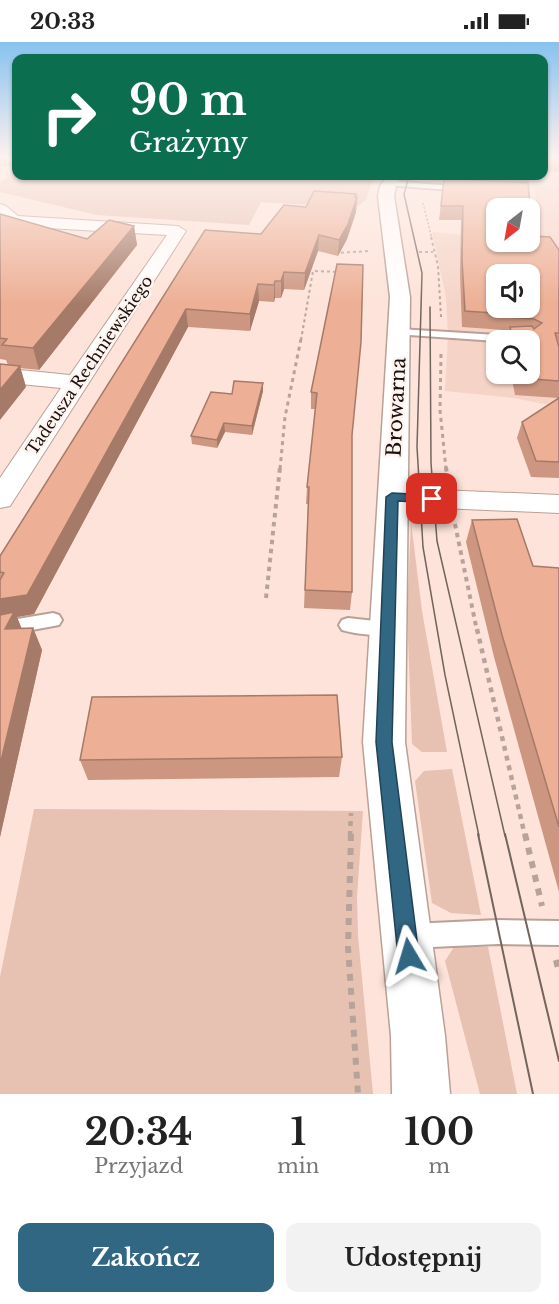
<!DOCTYPE html>
<html lang="pl">
<head>
<meta charset="utf-8">
<style>
  body { margin:0; font-family:"Libre Baskerville",serif; background:#f2f2f2; color:#222; height:100vh; display:flex; flex-direction:column; font-size:22px; white-space:nowrap }
  * { box-sizing:border-box; margin:0 }
  p { font-size:20px; color:#767676 }
  .icon { flex:none; width:33px; height:33px; fill:none; stroke:currentColor; stroke-width:2; stroke-linecap:round; stroke-linejoin:round }
  .map { position:relative; height:1052px; overflow:hidden }
  .sheet { display:flex; flex-direction:column; background:#fff; flex:1 }
  .sheet>* { flex:none }
  .banner { position:absolute; left:12px; top:12px; width:536px; height:126px; border-radius:12px; box-shadow:0 2px 4px #0004; background:#0b6e4f; color:#fff; overflow:hidden }
  .needle { width:39px; rotate:211deg }
  .fabs { position:absolute; left:486px; top:156px; display:grid; gap:12px }
  .fabs a { display:grid; place-items:center; width:54px; height:54px; border-radius:12px; background:#fff; box-shadow:0 2px 4px #0004; font-size:30px }
  .pin { position:absolute; display:grid; place-items:center; width:51px; height:51px; color:#fff; margin:-26px; border-radius:12px; box-shadow:0 3px 9px #0006 }
  .me { position:absolute; width:66px; margin:-33px; rotate:353deg; stroke-linejoin:round; filter:drop-shadow(0 0 4px #0008) }
  .turn { display:flex; align-items:center; gap:21px; height:126px; padding:0 18px; font-size:27px }
  .turn .icon { width:78px; height:78px; stroke-width:2.5 }
  .turn b { display:block; font-size:42px; line-height:51px }
  .eta { display:flex; justify-content:space-evenly; align-items:center; height:102px; text-align:center }
  .eta b { font-size:36px; font-weight:800; line-height:42px }
  .cta { display:flex; gap:12px; margin-top:auto; padding:12px 18px }
  .cta a { flex:1; height:69px; border-radius:12px; background:#326783; color:#fff; font-size:24px; font-weight:800; line-height:69px; text-align:center }
  .cta a+a { background:#f2f2f2; color:#222 }
  .status { display:flex; justify-content:space-between; align-items:center; height:42px; padding:0 30px; background:#fff; direction:ltr }
  .status svg { height:16px; fill:currentColor }
  .map>svg:first-child { display:block }
  .built { fill:#f5d4c7; fill-rule:evenodd }
  .green { fill:#e7c1b1 }
  .lines { fill:none; stroke-linecap:round; stroke-linejoin:round }
  .lane-casing { stroke:#b9a197; stroke-width:4 }
  .street-casing { stroke:#b9a197; stroke-width:2 }
  .secondary-casing { stroke:#b9a197; stroke-width:3 }
  .path-far5 { stroke:#b8a39b; stroke-width:1.5; stroke-dasharray:2 2; stroke-linecap:butt }
  .path-far4 { stroke:#b8a39b; stroke-width:2; stroke-dasharray:3 3; stroke-linecap:butt }
  .path-far3 { stroke:#b8a39b; stroke-width:3; stroke-dasharray:4 4; stroke-linecap:butt }
  .path-far2 { stroke:#b8a39b; stroke-width:4; stroke-dasharray:4.5 4.5; stroke-linecap:butt }
  .path-far1 { stroke:#b8a39b; stroke-width:4.5; stroke-dasharray:5 5; stroke-linecap:butt }
  .path { stroke:#b8a39b; stroke-width:6; stroke-dasharray:7 7; stroke-linecap:butt }
  .lane { fill:#fff; fill-rule:evenodd }
  .street { fill:#fff; fill-rule:evenodd }
  .secondary { fill:#fff; fill-rule:evenodd }
  .tram-far1 { stroke:#73645e; stroke-width:1.5 }
  .tram { stroke:#73645e; stroke-width:2 }
  .wall { fill:#cc9680 }
  .shaded-wall { fill:#a67a68 }
  .building { fill:#edaf95; stroke:#a67a68; stroke-width:1.5; fill-rule:evenodd }
  .route { fill:#326783; stroke:#204355; stroke-width:1.5 }
  .labels { text-anchor:middle; stroke-width:5; stroke-linejoin:round; paint-order:stroke }
  .far-street-label { font-size:16px; fill:#19110e; stroke:#fff4f0 }
  .street-label { font-size:20px; fill:#19110e; stroke:#fff4f0 }
</style>
</head>
<body>
<div class="status"><b>20:33</b><svg viewBox="0 0 49 12"><path d="M0 12V9h3v3zM5 12V6h3v6zM10 12V3h3v9zM15 12V0h3v12zM26 1h20v11H26zM47 4h2v5h-2z"/></svg></div>
<div class="map">
<svg width="559" height="1052" viewBox="0 0 559 1052">
  <rect width="100%" height="100%" fill="#fde3d9"/>
  <!-- built -->
  <path class="built" d="M543 116H559V365L514 356 445 349 448 293 446 255 432 190 496 196V200L541 199 534 147 427 139 431 134H543ZM496 232H530V266H496ZM496 298H530V332H496Z"/>
  <!-- green -->
  <path class="green" d="M16 128V134H333L373 137 366 158 355 166 261 160 249 183 97 173 0 150V141Z
    M411 480 422 569 447 710H422L412 702 407 569Z
    M452 727 481 873 451 871 432 861 415 739 424 729Z
    M34 767 363 769 357 855 358 894 373 1052H0V935Z
    M454 905H488L517 1052H480L445 919Z"/>
  <g class="lines">
    <!-- lane casing -->
    <g class="lane-casing">
      <path id="lane" d="M390 139 464 145 468 147 464 149 387 143 386 141Z
        M399 287 529 295 535 298 530 301V298L496 299 395 292V288Z
        M53 571 59 573 62 578 59 583 0 594V580Z
        M348 576 393 581 396 586 393 591C379 595 356 592 342 588L339 583 342 578Z
        M498 878 559 879V903L498 902 410 906 401 903 398 894 401 885 410 882Z"/>
    </g>
    <!-- street casing -->
    <g class="street-casing">
      <path id="street" d="M0 162 6 164 18 174 178 184 186 189 10 464 0 466V436L61 346 0 340V326L70 333 167 193 14 184 8 182 0 175Z
        M392 446 559 453V471L392 464 382 461 378 455 382 449Z"/>
    </g>
    <!-- secondary casing -->
    <g class="secondary-casing">
      <path id="secondary" d="M388 134H402L396 144 394 154 410 255 405 700 445 994 450 1052H392L391 994 363 700 390 255 378 154 380 144Z"/>
    </g>
    <!-- path-far5 -->
    <path class="path-far5" d="M423 161 432 197"/>
    <!-- path-far4 -->
    <path class="path-far4" d="M431 195 438 224 441 275
      M419 210H433
      M335 211 370 209
      M301 298 313 229 341 230"/>
    <!-- path-far3 -->
    <path class="path-far3" d="M441 312 440 368 446 427
      M280 427 285 375 301 297"/>
    <!-- path-far2 -->
    <path class="path-far2" d="M446 425 447 433
      M455 482 477 589
      M266 556 280 425"/>
    <!-- path-far1 -->
    <path class="path-far1" d="M477 587 525 794
      M350 794 351 771"/>
    <!-- path -->
    <path class="path" d="M351 792 348 905 358 1052
      M525 792 542 864
      M556 918 559 931"/>
    <!-- lane -->
    <use href="#lane" class="lane"/>
    <!-- street -->
    <use href="#street" class="street"/>
    <!-- secondary -->
    <use href="#secondary" class="secondary"/>
    <!-- tram-far1 -->
    <path class="tram-far1" d="M409 134 404 152 422 231 417 405 423 505 445 633 479 794
      M430 265 431 421 437 499 505 794"/>
    <!-- tram -->
    <path class="tram" d="M478 792 533 1052
      M505 792 559 1019"/>
  </g>
  <!-- wall -->
  <path class="wall" d="M0 116H16V120L10 125 0 124Z
    M543 116H559V130L543 129Z
    M444 134H531L528 143 533 194 559 208V436L531 435 517 396 522 380 558 356 515 353 511 332H530V298H507L508 291H504V288L462 285 460 233 461 178H439Z
    M356 152V155H357L356 170 347 197 338 214 318 209 304 248 284 247 281 256H275L274 260 259 259 250 289 188 285 34 572 17 575 21 586H33L42 608 0 795V514L205 188 261 192 306 165Z
    M0 172 87 197 134 184 137 203 39 328 20 326 26 345 8 323 6 318 0 317Z
    M337 222 352 395V550L350 568 304 566 308 462H306L307 445 315 367H311V350Z
    M263 349 252 393 225 390 217 406 192 402 191 394 232 352Z
    M472 478 533 524 559 526V850L494 615 466 500Z
    M342 715 339 735 88 738 80 718Z"/>
  <!-- shaded-wall -->
  <path class="shaded-wall" d="M8 116H16V120L10 125Z
    M356 152 355 160 357 155 356 170 347 197 338 214 339 198Z
    M134 184 137 203 39 328 33 306Z
    M319 193 318 209 304 248 305 231Z
    M284 230V247L281 256V239Z
    M275 239V256L274 260V243Z
    M258 242 259 259 250 289V272Z
    M186 267 188 285 34 572 17 575 24 592 15 609 0 576V557Z
    M20 324 26 345 0 378V348Z
    M263 341V349L252 393V384Z
    M224 381 225 390 217 406V398Z
    M33 586 42 608 0 795V723Z"/>
  <!-- building -->
  <path class="building" d="M444 136 528 141 533 194 550 195 559 208V291H555L559 305V339L519 336V332H530V298H513L510 285 532 284 534 287 542 281 534 277 508 275V272L465 269 462 218 463 164H441ZM496 166H530V200H496ZM496 232H530V266H496Z
    M314 149 356 152 355 155H357L348 182 339 198 319 193 305 231 284 230 281 239H275L274 243 258 242 250 272 186 267 27 553 0 557V538L4 531 0 530V514L205 188 261 192 284 163 306 165Z
    M0 172 87 197 109 178 134 184 33 306 2 303 7 297 0 296Z
    M337 222 363 223 361 300 352 393V550L305 548 309 445H307L317 351 311 350Z
    M0 322 20 324 0 348Z
    M234 339 263 341 252 384 224 381 217 398 191 394 211 350 232 352Z
    M559 356V420L536 419 522 380Z
    M517 477 533 524 559 526V785L502 593 472 478Z
    M14 570 5 587 33 586 0 723V573Z
    M337 653 342 715 80 718 92 655Z"/>
  <!-- sky -->
  <linearGradient id="sky" x2="0" y2="1"><stop stop-color="#87c2f0"/><stop offset="0.44" stop-color="#fef2ee"/><stop offset="1" stop-color="#fef2ee" stop-opacity="0"/></linearGradient>
  <rect width="559" height="263" fill="url(#sky)"/>
  <!-- route -->
  <path class="route" d="M392 451 432 453 438 457 432 461 398 459 392 700 419 914 416 922 409 925 401 922 398 914 376 700 386 455Z"/>
  <g class="labels">
    <!-- far-street labels -->
    <g class="far-street-label">
      <text transform="translate(89 323) rotate(-56)" y="6">Tadeusza Rechniewskiego</text>
    </g>
    <!-- street labels -->
    <g class="street-label">
      <text transform="translate(396 365) rotate(-87)" y="7">Browarna</text>
    </g>
  </g>
</svg>
<div class="fabs">
<a><svg class="needle" viewBox="-14 -14 28 28"><path d="M0-13l5 13h-10z" fill="#e53935"/><path d="M0 13l5-13h-10z" fill="#767676"/></svg></a>
<a><svg class="icon" aria-label="sound" viewBox="0 0 24 24"><path d="M4 9h4l5-4v14l-5-4H4zM17 9q2 3 0 6"/></svg></a>
<a><svg class="icon" aria-label="search" viewBox="0 0 24 24"><circle cx="10" cy="10" r="6"/><path d="M15 15l6 6"/></svg></a>
</div>
<div class="pin" style="left:432px;top:457px;background:#d93025"><svg class="icon" aria-label="arrive" viewBox="0 0 24 24"><path d="M6 21V4h12l-3 4 3 4H6"/></svg></div>
<svg class="me" style="left:409px;top:914px" viewBox="-20 -20 40 40"><path d="M0-17L14 15 0 8-14 15z" fill="#326783" stroke="#fff" stroke-width="4"/></svg>
<div class="banner">
<div class="turn"><svg class="icon" aria-label="right" viewBox="0 0 24 24"><path d="M7 20v-9h11M14 6l5 5-5 5"/></svg><div><b>90 m</b>Grażyny</div></div>
</div>
</div>
<section class="sheet">
<div class="eta">
<div><b>20:34</b><p>Przyjazd</p></div>
<div><b>1</b><p>min</p></div>
<div><b>100</b><p>m</p></div>
</div>
<div class="cta"><a>Zakończ</a><a>Udostępnij</a></div>
</section>
</body>
</html>
